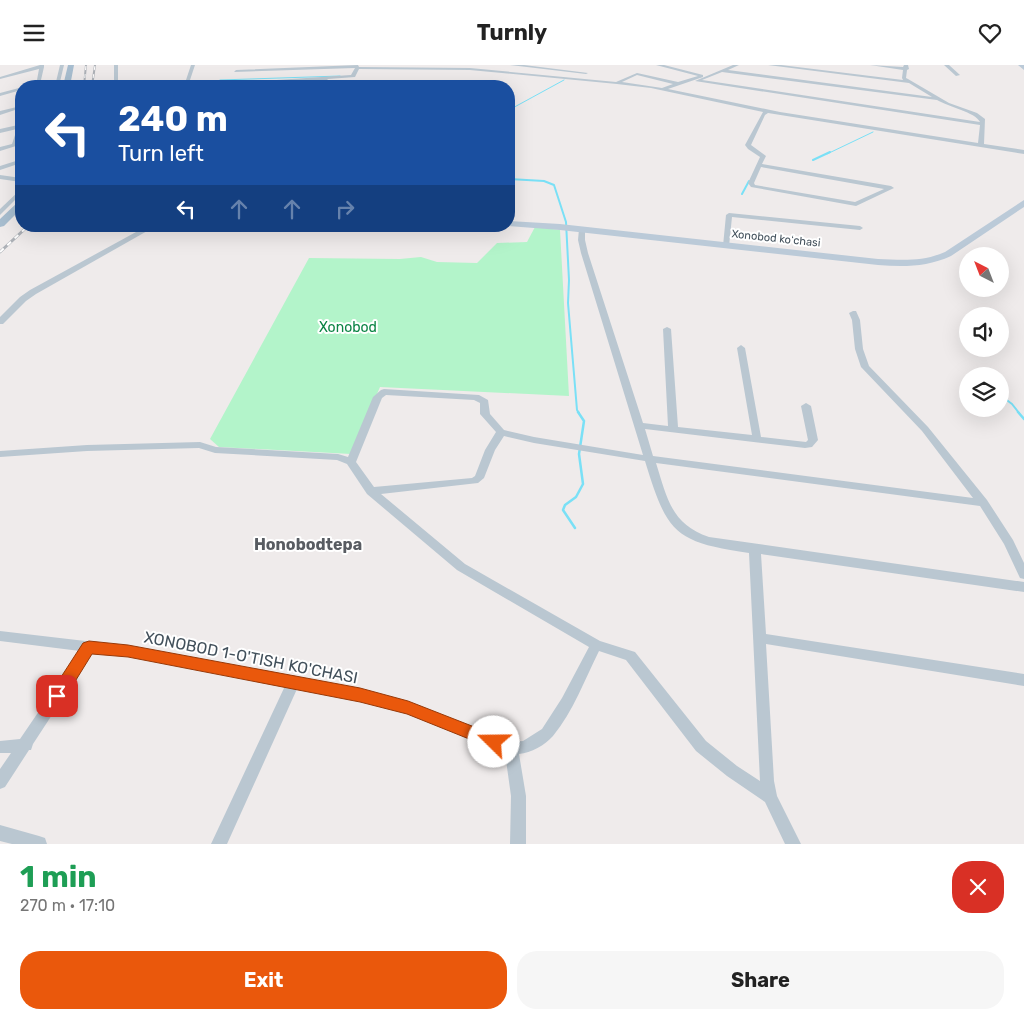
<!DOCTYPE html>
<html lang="en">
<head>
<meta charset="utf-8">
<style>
  body { margin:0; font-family:Rubik,sans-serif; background:#f6f6f6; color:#222; height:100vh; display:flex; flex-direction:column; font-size:19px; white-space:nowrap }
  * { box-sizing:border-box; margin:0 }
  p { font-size:16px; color:#767676 }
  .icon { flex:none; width:28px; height:28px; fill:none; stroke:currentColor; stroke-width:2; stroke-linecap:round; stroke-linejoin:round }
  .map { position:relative; height:779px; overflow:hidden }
  .side { display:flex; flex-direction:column; background:#fff; flex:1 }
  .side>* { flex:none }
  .banner { position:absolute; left:15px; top:15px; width:500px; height:152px; border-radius:20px; box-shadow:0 5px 20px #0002; background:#1a4fa0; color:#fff; overflow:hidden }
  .needle { width:32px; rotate:318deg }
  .tools { position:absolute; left:959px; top:182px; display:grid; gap:10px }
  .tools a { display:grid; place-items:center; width:50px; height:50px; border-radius:50%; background:#fff; box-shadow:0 5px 20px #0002; font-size:25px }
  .pin { position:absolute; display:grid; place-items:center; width:42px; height:42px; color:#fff; margin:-21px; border-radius:10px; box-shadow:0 2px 8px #0006 }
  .me { position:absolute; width:55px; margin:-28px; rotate:292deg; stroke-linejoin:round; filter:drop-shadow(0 0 4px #0008) }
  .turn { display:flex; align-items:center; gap:18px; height:105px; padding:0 20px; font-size:22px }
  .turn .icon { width:65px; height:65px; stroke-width:2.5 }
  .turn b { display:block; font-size:35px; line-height:42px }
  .lanes { display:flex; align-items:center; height:48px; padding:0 20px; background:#0003; justify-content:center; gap:25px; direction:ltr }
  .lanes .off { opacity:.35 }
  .round { display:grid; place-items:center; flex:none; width:52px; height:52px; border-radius:20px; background:#f6f6f6 }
  .headline { display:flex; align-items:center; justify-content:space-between; height:85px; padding:0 20px }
  h1 { font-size:30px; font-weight:700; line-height:38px; color:#1e9e55 }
  .cta { display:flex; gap:10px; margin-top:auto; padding:10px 20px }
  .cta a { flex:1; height:58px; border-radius:20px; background:#ea580c; color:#fff; font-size:20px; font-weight:700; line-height:58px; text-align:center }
  .cta a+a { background:#f6f6f6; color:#222 }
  header { display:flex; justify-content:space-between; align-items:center; height:65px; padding:0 20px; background:#fff; font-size:22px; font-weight:700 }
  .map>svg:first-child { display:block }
  .green { fill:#b3f4ca }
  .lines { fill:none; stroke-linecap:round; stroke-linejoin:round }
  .stream-far2 { stroke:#7ae0f6; stroke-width:1 }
  .stream-far1 { stroke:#7ae0f6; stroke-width:2 }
  .stream { stroke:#7ae0f6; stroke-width:2.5 }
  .minor { fill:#bac7d1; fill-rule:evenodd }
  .secondary { fill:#bbcad8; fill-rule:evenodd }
  .primary { fill:#a7bdcf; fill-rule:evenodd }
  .rail-far1-casing { stroke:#adb1b7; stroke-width:2 }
  .rail-casing { stroke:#adb1b7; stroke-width:3 }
  .rail-far1 { stroke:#fff; stroke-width:1; stroke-dasharray:4; stroke-linecap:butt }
  .rail { stroke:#fff; stroke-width:2; stroke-dasharray:5; stroke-linecap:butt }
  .route { fill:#ea580c; stroke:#983908 }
  .labels { text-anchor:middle; stroke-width:4; stroke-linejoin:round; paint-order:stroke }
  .far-street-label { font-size:11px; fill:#42505b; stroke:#fff }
  .park-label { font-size:14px; fill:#0b8444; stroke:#fff }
  .quarter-label { font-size:16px; font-weight:bold; fill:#585c62; stroke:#fff }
  .near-street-label { font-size:16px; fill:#42505b; stroke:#fff }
</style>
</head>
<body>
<header><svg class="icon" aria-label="menu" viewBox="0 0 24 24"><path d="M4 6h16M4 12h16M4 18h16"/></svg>Turnly<svg class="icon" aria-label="heart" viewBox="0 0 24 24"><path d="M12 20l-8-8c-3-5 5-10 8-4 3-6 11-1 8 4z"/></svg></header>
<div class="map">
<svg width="1024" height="779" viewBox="0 0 1024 779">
  <rect width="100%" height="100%" fill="#efebeb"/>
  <!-- green -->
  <path class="green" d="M535 162 560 165 569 331 380 322 351 389 219 382 210 374 309 193 400 194 421 192 437 197 477 198 497 178 527 177Z"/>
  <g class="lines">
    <!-- stream-far2 -->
    <path class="stream-far2" d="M220 15 340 11
      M509 45 564 15
      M827 89 873 67"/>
    <!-- stream-far1 -->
    <path class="stream-far1" d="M813 95 830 87
      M509 114 544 116 554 120 566 157 569 215 568 238 577 345 579 348
      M742 129 749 116
      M1000 330 1012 339 1019 348"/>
    <!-- stream -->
    <path class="stream" d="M1018 347 1024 354
      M575 463 563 445 565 440 576 432 583 419 579 389 584 356 578 347"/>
    <!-- minor -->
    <path class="minor" d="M40 0H44V2L41 15 36 21H32L37 15 39 4 0 14V12Z
      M60 0H64L59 21H55Z
      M114 0H118V21H114Z
      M191 0H195L188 21H184Z
      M358 0 359 2 470 3 616 17 637 8 678 17 698 11 656 0H664L703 10V12L668 24 780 47 978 78 980 60 695 16 733 0H739L728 5 932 32 909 18 768 0H781L903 15 902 13 903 5 870 0 903 2 904 0H908L909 4 907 5 906 13 908 14 949 38 977 48 985 54 984 79 1024 85V89L768 48 765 50 751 80 766 91 762 99 891 121 894 123 856 141 751 122 748 118 760 92 748 84 745 80 763 47 651 23 617 19 470 5 359 4 355 12 328 14 322 21H318L322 16 234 19 232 18 351 10 355 3 234 7 236 5ZM722 7 937 35C949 42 975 47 980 57L702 15ZM637 10 673 19 662 23 622 17ZM761 102 884 124 855 137 755 120 754 118Z
      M510 0H524L588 8 586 9Z
      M944 0H949L960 10 956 11Z
      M19 23H21V25L0 31V28Z
      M21 41V43L0 50V46Z
      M21 57V66L16 81 0 86V82L12 79 17 64 0 68V64L18 60Z
      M19 95 21 96V98L0 105V101Z
      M0 110 21 113V117L0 114Z
      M21 124V129L0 150V144Z
      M729 148 860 161 863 163 860 165 732 152 729 181 726 183 723 181 726 150Z
      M147 161H156L36 229 26 236 3 259H0V252L20 232 30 225Z
      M582 162 585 164V175L588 188 643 358 668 361 663 264 667 262 671 264 678 362 752 370 737 283 741 280 745 283 761 372 806 377 808 375 801 341 806 338 811 341 818 375 812 382 805 383 645 364 653 391 973 433 922 366 861 302 855 284 852 255 849 248 853 246H856L860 255 863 284 869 301 928 362 987 435 1013 475 1024 498V514L1020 513 1004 479 980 441 656 398C667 433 671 459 709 472L1024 517V527L761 489 766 569 1024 609V621L766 579 774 716 777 731 801 779H785L765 737 727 711 696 686 626 595 599 586C585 614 573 647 553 671 545 680 531 688 519 689L526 731V779H510L511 731 505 688 407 649 360 636 297 624 227 779H211L285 621 128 591 93 587 33 679 31 685H29L5 722 0 724V704L11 688H0V676L20 674 80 586 0 576V566L128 581 291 611 294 610 299 613 360 624 409 637 511 677 523 676 542 664 562 633 589 582 457 505 367 429 347 399 337 395 215 388 199 383 87 386 0 392V386L87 380 200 377 216 382 338 389 348 392 373 332 381 325 384 324 479 330 488 335 490 349 504 365 534 372 643 390 581 188 578 175 579 164ZM386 330 474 335 480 338V349L496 367 485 385 475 411 472 413 374 422 356 397 382 333ZM504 371 534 378 645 396C667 468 674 477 749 488L760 716 737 701 706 676 635 587 600 576 465 499 381 429 478 418 484 413 495 385Z
      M0 760 39 771 45 773 47 779H12L0 776Z"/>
    <!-- secondary -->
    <path class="secondary" d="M1018 0H1024V5Z
      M1024 135V142L951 191C927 202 904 202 878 200L560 165 507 161H509V156L560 159 878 194C902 195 922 197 945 187Z"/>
    <!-- primary -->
    <path class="primary" d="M68 0H74L70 21H63Z
      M21 136V144L4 161 0 162V154L18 137Z"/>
    <!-- rail-far1 casing -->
    <g class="rail-far1-casing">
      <path id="rail-far1" d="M84 21 86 0
        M92 21 95 0"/>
    </g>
    <!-- rail casing -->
    <g class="rail-casing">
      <path id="rail" d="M0 187 28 161"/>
    </g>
    <!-- rail-far1 -->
    <use href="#rail-far1" class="rail-far1"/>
    <!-- rail -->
    <use href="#rail" class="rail"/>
  </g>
  <!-- route -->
  <path class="route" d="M89 576 128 580 360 623 408 636 500 672 502 677 500 682 494 684 407 649 360 637 128 592 92 589 63 636 57 638 52 636 50 631 52 626 83 578Z"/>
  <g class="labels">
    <!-- far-street labels -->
    <g class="far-street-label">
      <text transform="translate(776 173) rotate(6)" y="4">Xonobod koʻchasi</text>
    </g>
    <!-- park labels -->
    <g class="park-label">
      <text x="348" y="267">Xonobod</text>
    </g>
    <!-- quarter labels -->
    <g class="quarter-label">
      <text x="308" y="485">Honobodtepa</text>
    </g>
    <!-- near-street labels -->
    <g class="near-street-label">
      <text transform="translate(251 592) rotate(11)" y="6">XONOBOD 1-O'TISH KO'CHASI</text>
    </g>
  </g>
</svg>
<div class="tools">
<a><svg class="needle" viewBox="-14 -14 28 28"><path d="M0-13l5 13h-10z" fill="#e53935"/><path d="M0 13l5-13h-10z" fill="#767676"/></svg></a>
<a><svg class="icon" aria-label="sound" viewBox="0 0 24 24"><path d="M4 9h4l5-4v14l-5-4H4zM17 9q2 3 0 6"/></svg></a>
<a><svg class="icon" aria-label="layers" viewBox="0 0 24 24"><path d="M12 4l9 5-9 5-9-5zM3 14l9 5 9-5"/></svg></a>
</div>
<div class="pin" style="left:57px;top:631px;background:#d93025"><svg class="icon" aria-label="arrive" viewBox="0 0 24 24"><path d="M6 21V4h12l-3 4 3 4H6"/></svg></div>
<svg class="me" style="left:494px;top:677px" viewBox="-20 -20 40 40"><circle r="19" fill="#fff"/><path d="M0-13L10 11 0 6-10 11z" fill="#ea580c"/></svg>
<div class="banner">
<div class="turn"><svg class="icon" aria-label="left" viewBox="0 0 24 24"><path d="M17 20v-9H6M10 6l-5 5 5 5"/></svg><div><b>240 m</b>Turn left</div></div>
<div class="lanes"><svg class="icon" aria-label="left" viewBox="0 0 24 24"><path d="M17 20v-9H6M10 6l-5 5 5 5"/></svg><svg class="icon off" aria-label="ahead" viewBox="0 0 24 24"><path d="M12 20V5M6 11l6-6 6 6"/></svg><svg class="icon off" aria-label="ahead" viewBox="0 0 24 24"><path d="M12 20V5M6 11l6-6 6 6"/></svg><svg class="icon off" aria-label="right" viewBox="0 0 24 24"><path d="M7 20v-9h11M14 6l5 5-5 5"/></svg></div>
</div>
</div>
<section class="side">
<div class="headline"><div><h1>1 min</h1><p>270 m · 17:10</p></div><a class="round" style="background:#d93025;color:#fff"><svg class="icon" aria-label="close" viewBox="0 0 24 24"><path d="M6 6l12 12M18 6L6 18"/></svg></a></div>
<div class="cta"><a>Exit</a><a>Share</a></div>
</section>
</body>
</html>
